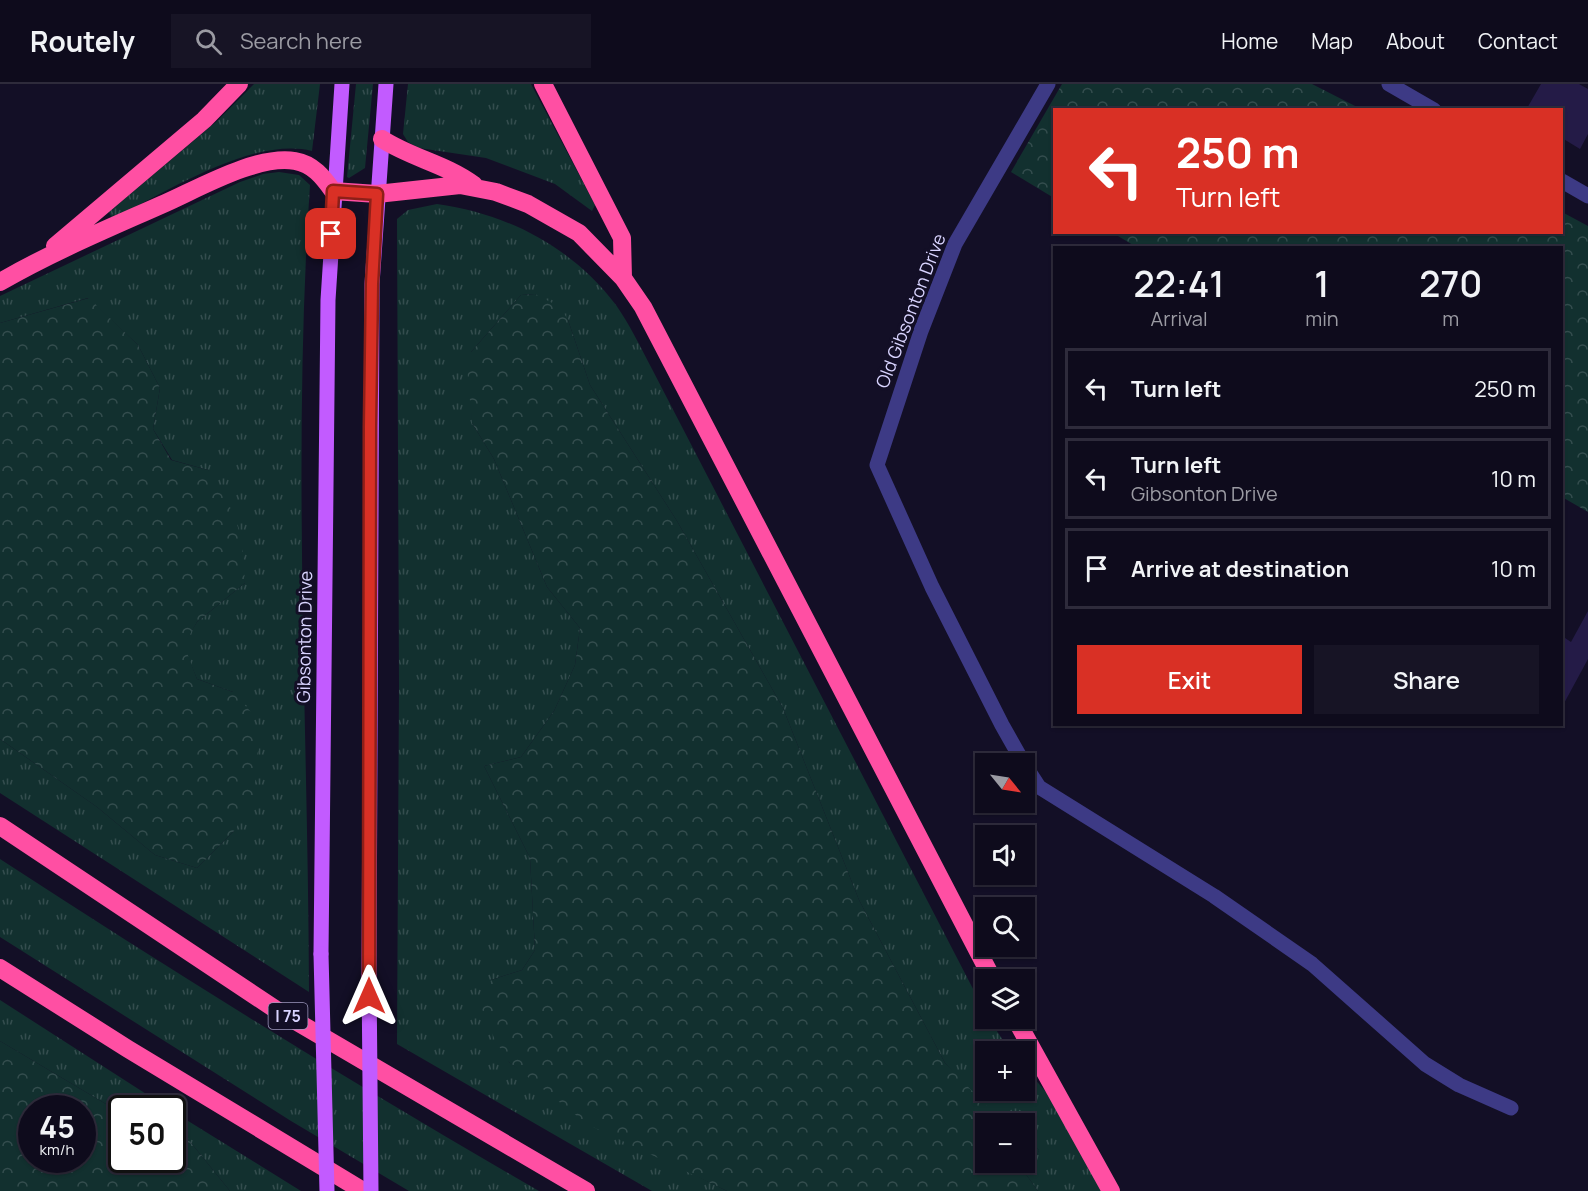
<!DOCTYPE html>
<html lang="en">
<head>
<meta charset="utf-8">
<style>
  body { margin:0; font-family:Manrope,sans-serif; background:#171425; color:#f1f3f6; height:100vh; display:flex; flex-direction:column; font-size:22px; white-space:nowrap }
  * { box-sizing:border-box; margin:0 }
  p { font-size:20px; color:#9b9ba3 }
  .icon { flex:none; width:33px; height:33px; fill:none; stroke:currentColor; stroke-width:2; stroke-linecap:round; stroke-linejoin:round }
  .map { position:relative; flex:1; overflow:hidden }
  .drawer { position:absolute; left:1053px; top:162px; width:510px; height:480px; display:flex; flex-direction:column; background:#0e0b1c; border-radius:0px; box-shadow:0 2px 4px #0004,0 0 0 2px #2e2b3b }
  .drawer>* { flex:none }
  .banner { position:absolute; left:1053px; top:24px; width:510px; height:126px; border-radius:0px; box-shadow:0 2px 4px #0004,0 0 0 2px #2e2b3b; background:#d93025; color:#fff; overflow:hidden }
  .needle { width:39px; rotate:120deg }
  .buttons { position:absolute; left:975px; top:669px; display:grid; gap:12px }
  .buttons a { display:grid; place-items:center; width:60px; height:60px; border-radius:0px; background:#0e0b1c; box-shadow:0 2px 4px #0004,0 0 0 2px #2e2b3b; font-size:30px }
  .speed { position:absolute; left:18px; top:1011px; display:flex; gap:12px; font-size:30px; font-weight:700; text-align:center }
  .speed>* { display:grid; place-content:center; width:78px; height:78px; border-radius:50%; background:#0e0b1c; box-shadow:0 2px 4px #0004,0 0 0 2px #2e2b3b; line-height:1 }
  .speed small { font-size:15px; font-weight:400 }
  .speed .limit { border:3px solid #111; border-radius:9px; background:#fff; color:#111 }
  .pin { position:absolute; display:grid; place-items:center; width:51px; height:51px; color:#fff; margin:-26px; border-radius:12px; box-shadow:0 3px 9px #0006 }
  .me { position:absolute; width:66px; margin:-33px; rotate:0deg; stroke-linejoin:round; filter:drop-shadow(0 0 4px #0008) }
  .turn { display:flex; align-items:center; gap:21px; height:126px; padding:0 24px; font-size:27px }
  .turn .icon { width:78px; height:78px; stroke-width:2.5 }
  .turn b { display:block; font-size:42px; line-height:51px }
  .eta { display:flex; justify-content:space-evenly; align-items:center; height:102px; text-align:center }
  .eta b { font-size:36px; font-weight:600; line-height:42px }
  .action { display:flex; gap:12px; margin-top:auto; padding:12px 24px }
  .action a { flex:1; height:69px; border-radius:0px; background:#d93025; color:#fff; font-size:24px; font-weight:600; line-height:69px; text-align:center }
  .action a+a { background:#171425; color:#f1f3f6 }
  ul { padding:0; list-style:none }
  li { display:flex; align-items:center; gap:18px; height:81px; margin:0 12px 9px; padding:0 12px; border:3px solid #2e2b3b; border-radius:0px }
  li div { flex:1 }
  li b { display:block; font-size:22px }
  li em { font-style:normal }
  header { display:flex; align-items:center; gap:36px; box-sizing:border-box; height:84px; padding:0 30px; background:#0e0b1c; border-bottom:2px solid #2e2b3b }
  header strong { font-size:28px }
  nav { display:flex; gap:33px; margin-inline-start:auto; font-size:21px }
  .search { width:420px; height:54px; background:#171425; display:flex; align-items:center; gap:15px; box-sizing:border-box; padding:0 21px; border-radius:0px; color:#9b9ba3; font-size:22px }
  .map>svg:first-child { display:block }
  .grass { fill:url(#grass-tufts) }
  .forest { fill:url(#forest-crowns); fill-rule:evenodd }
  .building { fill:#241b47 }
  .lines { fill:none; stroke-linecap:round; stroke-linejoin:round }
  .minor { stroke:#3d3a85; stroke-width:15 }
  .major { stroke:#c25bff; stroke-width:15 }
  .highway { stroke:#ff4fa3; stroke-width:18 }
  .major-bridge { stroke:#c25bff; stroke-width:15 }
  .route-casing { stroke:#8d1f18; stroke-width:15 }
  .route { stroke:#d93025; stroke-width:10 }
  .labels { text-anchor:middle; stroke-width:6; stroke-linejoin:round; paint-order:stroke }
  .shield { fill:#130f26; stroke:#9e99be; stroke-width:1.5 }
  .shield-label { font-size:16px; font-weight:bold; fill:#d9d4ff }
  .street-label { font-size:18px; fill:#d9d4ff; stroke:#130f26 }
</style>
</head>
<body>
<header>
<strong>Routely</strong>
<div class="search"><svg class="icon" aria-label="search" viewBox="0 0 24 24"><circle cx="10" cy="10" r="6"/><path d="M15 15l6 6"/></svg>Search here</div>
<nav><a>Home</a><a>Map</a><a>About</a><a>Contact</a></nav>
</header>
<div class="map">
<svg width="1588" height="1107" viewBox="0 0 1588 1107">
  <defs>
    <pattern id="grass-tufts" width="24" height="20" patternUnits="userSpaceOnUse" patternTransform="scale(1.5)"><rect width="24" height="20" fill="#12302f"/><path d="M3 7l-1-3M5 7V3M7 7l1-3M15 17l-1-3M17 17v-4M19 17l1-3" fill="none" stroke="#344d4e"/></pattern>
    <pattern id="forest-crowns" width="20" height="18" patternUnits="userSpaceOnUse" patternTransform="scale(1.5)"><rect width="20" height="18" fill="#12302f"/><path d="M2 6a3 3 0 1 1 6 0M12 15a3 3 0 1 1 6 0" fill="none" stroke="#344d4e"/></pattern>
  </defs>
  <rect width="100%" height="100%" fill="#130f26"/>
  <!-- grass -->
  <path class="grass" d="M254 0H320L312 67C253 52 165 109 112 135L109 128 216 38Z
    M356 0H373L365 84 349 94 347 93Z
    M408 0H531L595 121 592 127 555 100 486 74 419 64 408 58 403 50Z
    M279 88 299 91 310 101C292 369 308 639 309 908L0 709V655L97 723 155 771 197 784 234 747 233 608 197 595 183 561 197 538 245 499 208 386 172 376 153 345 160 304 138 261 88 214 0 239V212L240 98 263 90Z
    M437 120C508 130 572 163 616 221 630 241 641 264 652 285L985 928 986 934 989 935 1010 967 986 968V1006H1024L1025 984 1068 1033 1107 1107H1038L1020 1082 1035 1077 1039 1066 1025 1055 1024 1040 1003 1039 994 1033 945 979 859 816 783 624 677 437 590 301 568 236 535 210 521 211 471 268 472 339 494 375 547 503 580 544 575 581 554 627 521 673 484 682 530 774 535 866 522 886 491 896 509 978C576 1028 652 1070 727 1107H652L397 960 399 600 397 135 408 126Z
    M0 775C177 890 356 1002 539 1107H409L291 1037 0 853Z
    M0 916 168 1024 116 1026 0 957Z
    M172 1027 301 1107H230L179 1044 173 1040Z"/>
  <!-- forest -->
  <path class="forest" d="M1062 0H1312L1361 25 1054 26V114L1011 88Z
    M1562 128 1588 142V428L1562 413V164H1138L1113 149 1562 148Z
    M535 210 560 223 568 236 590 301 677 437 783 624 859 816 945 979 1003 1039 986 1040V1078H1024L1025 1055 1039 1066 1035 1077 1020 1082 1038 1107H727L587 1040 509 978 495 956 482 925 491 896 522 886 535 866 530 774 484 682 521 673 554 627 575 581 580 544 547 503 494 375 472 339 467 284 471 268 521 211Z
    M89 214 138 261 160 304 153 345 171 376 208 386C237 430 243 446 245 499L197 538 184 561 197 595 233 608 250 627 259 663 253 718 234 747 197 784 155 771 97 723 0 655V239Z
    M0 957 116 1026H121L122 1076H172L173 1040 179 1044 230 1107H0ZM32 1024H82V1076H32Z"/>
  <!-- building -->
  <path class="building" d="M1541 0H1579L1588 5V50L1580 65 1562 54V26H1526Z
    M1588 527V575L1562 623V552L1571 558Z"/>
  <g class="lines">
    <!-- minor -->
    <path class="minor" d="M1389 0 1434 26
      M1562 97 1588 112
      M1024 680 1002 641 932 503 877 381 921 247 955 160 1048 0
      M1024 680 1039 703 1214 812 1312 880 1425 980 1459 1001 1511 1024"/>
    <!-- major -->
    <path class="major" d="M321 870 328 216 342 0
      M369 891 372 200 386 0"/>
    <!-- highway -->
    <path class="highway" d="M543 0 622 154 623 194
      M382 55C411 74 446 80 474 101
      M55 162 204 36 239 0
      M0 198C52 168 107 145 161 121 196 106 257 70 295 77 313 80 323 93 333 107L377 110 460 101 496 108 528 120 579 149 623 194 643 223 993 896
      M0 742 275 925 586 1107
      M0 884 128 965 363 1107
      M1015 934 1111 1107"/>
    <!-- major-bridge -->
    <path class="major-bridge" d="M321 870 327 1107
      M369 891 371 1107"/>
  </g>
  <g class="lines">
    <!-- route casing -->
    <g class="route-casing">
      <path id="route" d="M331 150 333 107 377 110 372 200 370 342 369 912"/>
    </g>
    <!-- route -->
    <use href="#route" class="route"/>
  </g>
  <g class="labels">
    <!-- shield labels -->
    <rect class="shield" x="268.5" y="919" width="39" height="26" rx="4.5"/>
    <g class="shield-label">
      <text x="288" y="938">I 75</text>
    </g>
    <!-- street labels -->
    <g class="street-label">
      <text transform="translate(911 227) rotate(-69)" y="6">Old Gibsonton Drive</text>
      <text transform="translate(305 553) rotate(-89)" y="6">Gibsonton Drive</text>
    </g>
  </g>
</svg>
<div class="buttons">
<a><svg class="needle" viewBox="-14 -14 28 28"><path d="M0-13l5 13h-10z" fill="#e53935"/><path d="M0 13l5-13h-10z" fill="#9b9ba3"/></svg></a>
<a><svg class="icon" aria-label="sound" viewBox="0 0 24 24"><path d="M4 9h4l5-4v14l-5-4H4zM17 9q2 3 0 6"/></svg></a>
<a><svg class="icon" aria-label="search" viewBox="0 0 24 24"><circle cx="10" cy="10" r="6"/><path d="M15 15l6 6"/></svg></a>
<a><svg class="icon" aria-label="layers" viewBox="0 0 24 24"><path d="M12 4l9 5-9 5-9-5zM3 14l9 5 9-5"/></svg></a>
<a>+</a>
<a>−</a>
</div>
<div class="speed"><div>45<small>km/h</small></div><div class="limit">50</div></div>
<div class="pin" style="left:331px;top:150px;background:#d93025"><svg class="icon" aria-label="arrive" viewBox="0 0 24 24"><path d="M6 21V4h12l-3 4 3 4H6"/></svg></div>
<svg class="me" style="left:369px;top:912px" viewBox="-20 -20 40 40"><path d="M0-17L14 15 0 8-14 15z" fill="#d93025" stroke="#fff" stroke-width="4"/></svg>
<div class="banner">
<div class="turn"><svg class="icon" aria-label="left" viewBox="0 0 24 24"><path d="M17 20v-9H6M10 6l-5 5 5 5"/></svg><div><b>250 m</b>Turn left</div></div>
</div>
<section class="drawer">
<div class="eta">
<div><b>22:41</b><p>Arrival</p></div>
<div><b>1</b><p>min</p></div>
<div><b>270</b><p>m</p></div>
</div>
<ul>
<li><svg class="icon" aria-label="left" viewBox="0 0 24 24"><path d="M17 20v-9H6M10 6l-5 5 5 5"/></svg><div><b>Turn left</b></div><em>250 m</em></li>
<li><svg class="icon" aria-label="left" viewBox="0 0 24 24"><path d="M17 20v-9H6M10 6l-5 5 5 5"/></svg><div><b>Turn left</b><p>Gibsonton Drive</p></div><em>10 m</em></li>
<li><svg class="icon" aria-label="arrive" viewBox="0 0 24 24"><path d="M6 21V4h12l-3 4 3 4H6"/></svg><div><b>Arrive at destination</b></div><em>10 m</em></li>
</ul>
<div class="action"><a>Exit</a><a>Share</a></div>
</section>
</div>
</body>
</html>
